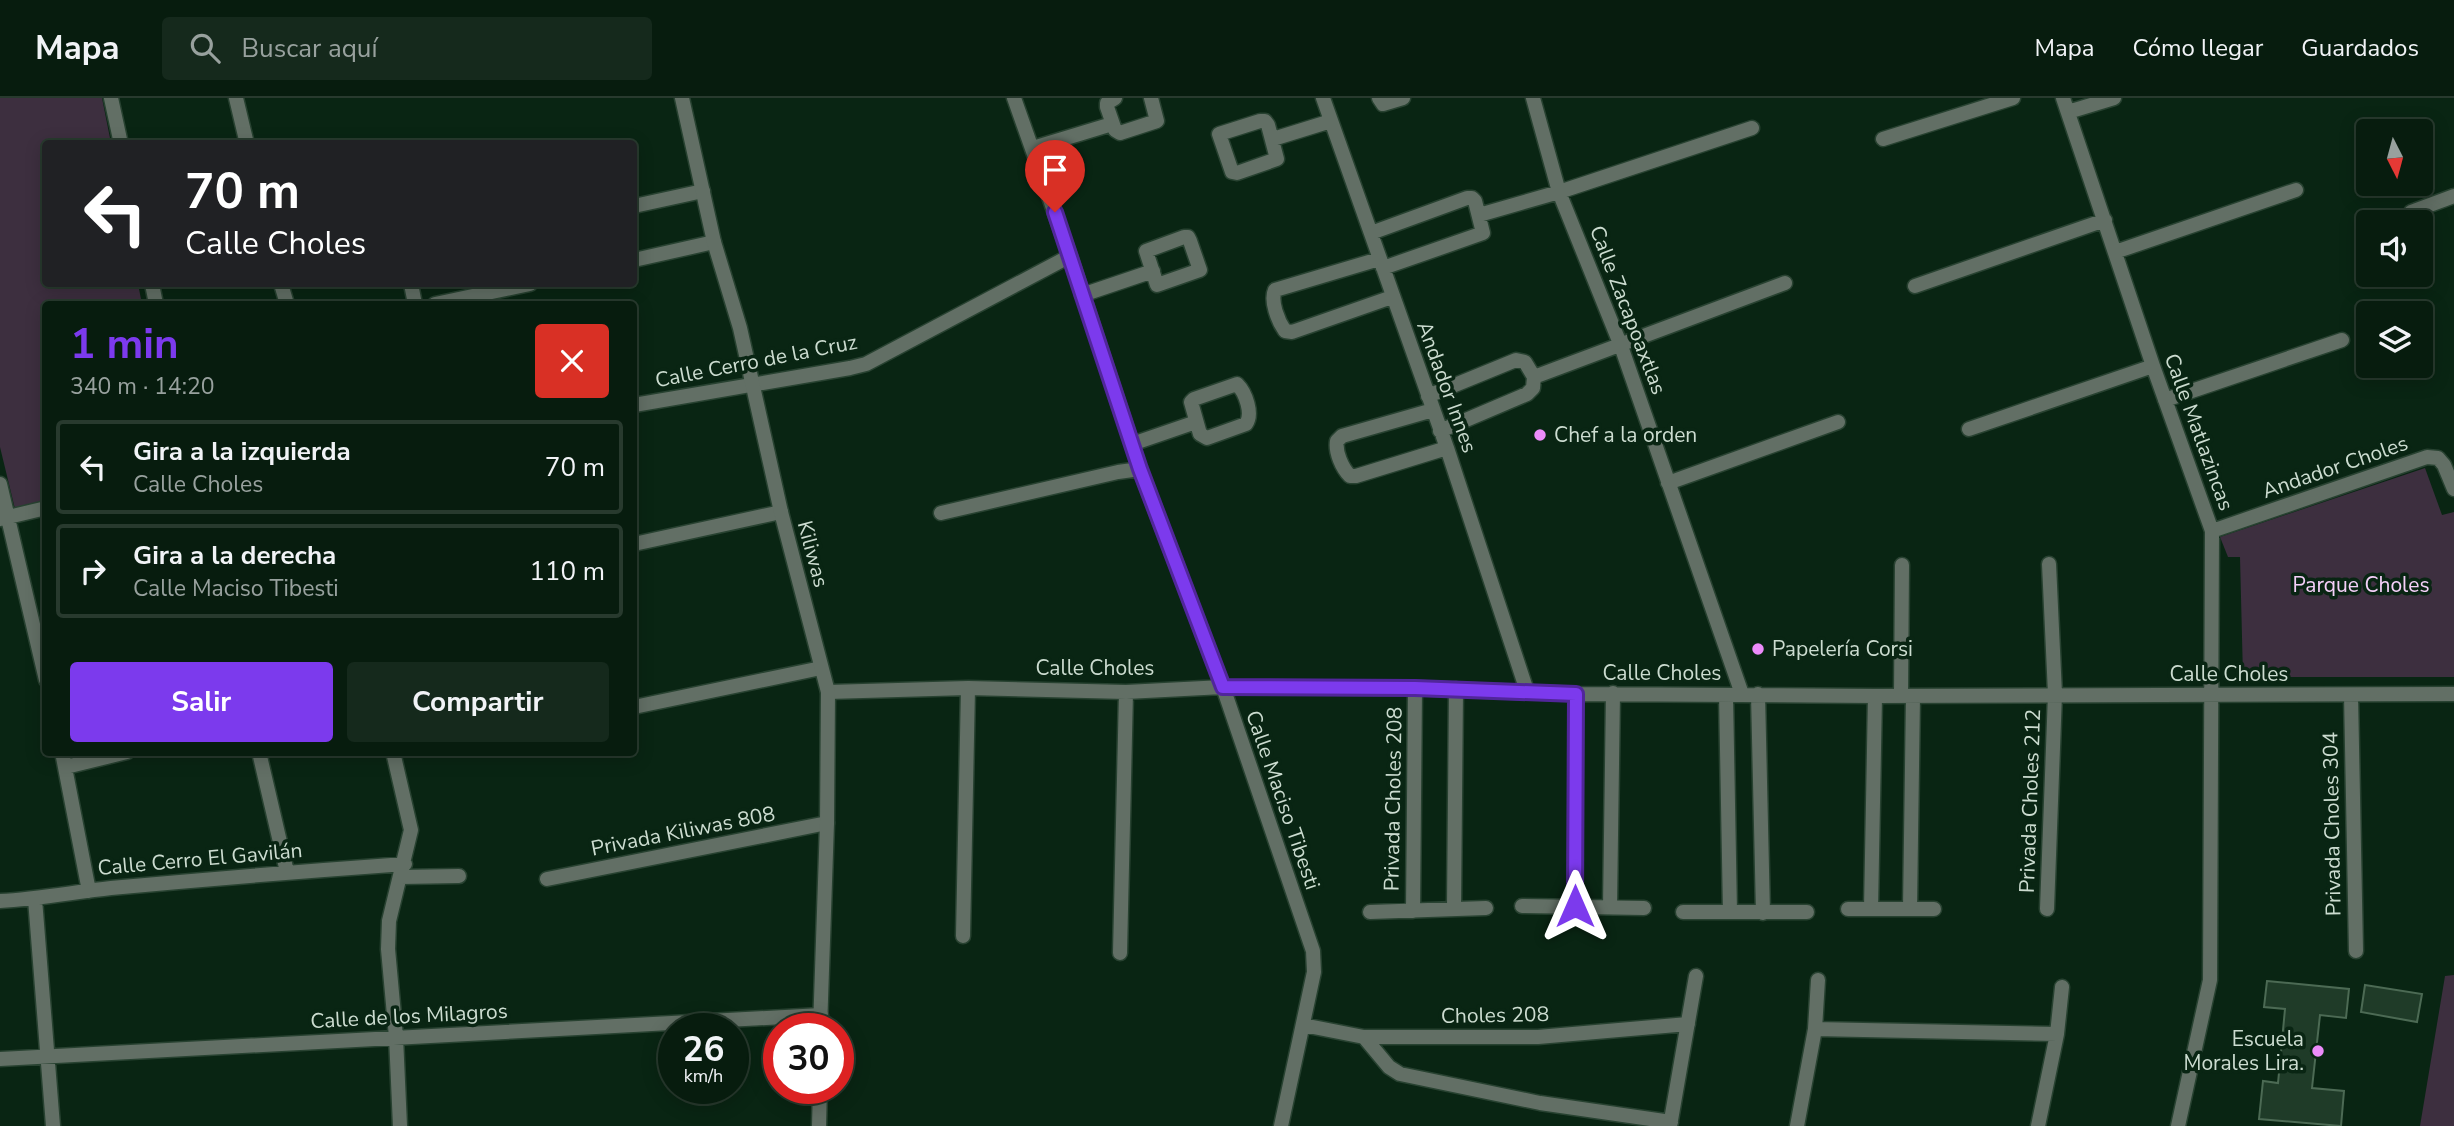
<!DOCTYPE html>
<html lang="es">
<head>
<meta charset="utf-8">
<style>
  body { margin:0; font-family:"Nunito Sans",sans-serif; background:#15291c; color:#f1f3f6; height:100vh; display:flex; flex-direction:column; font-size:26px; white-space:nowrap }
  * { box-sizing:border-box; margin:0 }
  p { font-size:23px; color:#98a19e }
  .icon { flex:none; width:38px; height:38px; fill:none; stroke:currentColor; stroke-width:2; stroke-linecap:round; stroke-linejoin:round }
  .map { position:relative; flex:1; overflow:hidden }
  .side { position:absolute; left:42px; top:203px; width:595px; height:455px; display:flex; flex-direction:column; background:#071c0e; border-radius:7px; box-shadow:0 4px 18px #0003,0 0 0 2px #283a2e }
  .side>* { flex:none }
  .top-card { position:absolute; left:42px; top:42px; width:595px; height:147px; border-radius:7px; box-shadow:0 4px 18px #0003,0 0 0 2px #283a2e; background:#202124; color:#fff; overflow:hidden }
  .needle { width:46px; rotate:174deg }
  .buttons { position:absolute; left:2356px; top:21px; display:grid; gap:14px }
  .buttons a { display:grid; place-items:center; width:77px; height:77px; border-radius:7px; background:#071c0e; box-shadow:0 4px 18px #0003,0 0 0 2px #283a2e; font-size:35px }
  .speed { position:absolute; left:658px; top:915px; display:flex; gap:14px; font-size:35px; font-weight:700; text-align:center }
  .speed>* { display:grid; place-content:center; width:91px; height:91px; border-radius:50%; background:#071c0e; box-shadow:0 4px 18px #0003,0 0 0 2px #283a2e; line-height:1 }
  .speed small { font-size:18px; font-weight:400 }
  .speed .limit { border:10px solid #d22; background:#fff; color:#111 }
  .pin { position:absolute; display:grid; place-items:center; width:60px; height:60px; color:#fff; margin:-72px -30px; border-radius:50% 50% 50% 0; rotate:-45deg; box-shadow:0 0 7px #0007 }
  .pin .icon { rotate:45deg }
  .me { position:absolute; width:77px; margin:-38px; rotate:0deg; stroke-linejoin:round; filter:drop-shadow(0 0 5px #0008) }
  .turn { display:flex; align-items:center; gap:24px; height:147px; padding:0 28px; font-size:32px }
  .turn .icon { width:91px; height:91px; stroke-width:2.5 }
  .turn b { display:block; font-size:49px; line-height:60px }
  .round { display:grid; place-items:center; flex:none; width:74px; height:74px; border-radius:7px; background:#15291c }
  .summary { display:flex; align-items:center; justify-content:space-between; height:119px; padding:0 28px }
  h1 { font-size:42px; font-weight:700; line-height:52px; color:#7c3aed }
  .button { display:flex; gap:14px; margin-top:auto; padding:14px 28px }
  .button a { flex:1; height:80px; border-radius:7px; background:#7c3aed; color:#fff; font-size:28px; font-weight:700; line-height:80px; text-align:center }
  .button a+a { background:#15291c; color:#f1f3f6 }
  ul { padding:0; list-style:none }
  li { display:flex; align-items:center; gap:21px; height:94px; margin:0 14px 10px; padding:0 14px; border:4px solid #283a2e; border-radius:7px }
  li div { flex:1 }
  li b { display:block; font-size:26px }
  li em { font-style:normal }
  header { display:flex; align-items:center; gap:42px; box-sizing:border-box; height:98px; padding:0 35px; background:#071c0e; border-bottom:2px solid #283a2e }
  header strong { font-size:33px }
  nav { display:flex; gap:38px; margin-inline-start:auto; font-size:24px }
  .search { width:490px; height:63px; background:#15291c; display:flex; align-items:center; gap:18px; box-sizing:border-box; padding:0 24px; border-radius:7px; color:#98a19e; font-size:26px }
  .map>svg:first-child { display:block }
  .green { fill:#3d2f3f }
  .building { fill:#1f3b28; stroke:#4c6a54; stroke-width:2 }
  .lines { fill:none; stroke-linecap:round; stroke-linejoin:round }
  .minor-casing { stroke:#284231; stroke-width:17 }
  .tertiary-casing { stroke:#284231; stroke-width:17 }
  .minor { stroke:#626f65; stroke-width:14 }
  .tertiary { stroke:#626f65; stroke-width:14 }
  .route-casing { stroke:#51269a; stroke-width:18 }
  .route { stroke:#7c3aed; stroke-width:12 }
  .poi-dot { fill:#ec8cfa; stroke:#092513; stroke-width:2.5 }
  .labels { text-anchor:middle; stroke-width:7; stroke-linejoin:round; paint-order:stroke }
  .street-label { font-size:21px; fill:#ccdcd0; stroke:#092513 }
  .poi-label { font-size:21px; fill:#ccdcd0; stroke:#092513; text-anchor:start }
  .park-label { font-size:21px; fill:#f5d0f9; stroke:#092513 }
</style>
</head>
<body>
<header>
<strong>Mapa</strong>
<div class="search"><svg class="icon" aria-label="search" viewBox="0 0 24 24"><circle cx="10" cy="10" r="6"/><path d="M15 15l6 6"/></svg>Buscar aquí</div>
<nav><a>Mapa</a><a>Cómo llegar</a><a>Guardados</a></nav>
</header>
<div class="map">
<svg width="2454" height="1028" viewBox="0 0 2454 1028">
  <rect width="100%" height="100%" fill="#092513"/>
  <!-- green -->
  <path class="green" d="M0 0H102L111 45 46 46V186H138L142 206H46L45 406 15 411 0 349Z
    M2425 370 2442 417 2454 414V579H2243L2240 459H2228L2220 439Z
    M2454 877V1028H2420L2445 878Z"/>
  <!-- building -->
  <path class="building" d="M2267 883 2349 891 2346 920 2320 917 2312 990 2344 993 2341 1028 2259 1021 2263 983 2278 985 2285 911 2264 909Z
    M2365 887 2422 896 2417 924 2361 914Z"/>
  <g class="lines">
    <!-- minor casing -->
    <g class="minor-casing">
      <path id="minor" d="M111 0 121 46
        M236 0 247 46
        M1014 0 1070 158 1140 371 1223 589 1313 853 1314 874 1281 1028
        M1115 0 1107 5V9L1115 32 1120 35 1157 23 1151 0
        M1323 0 1447 350 1527 593
        M1379 0 1383 6 1403 0
        M1533 0 1559 94 1621 248 1742 596
        M2063 0 2153 268 2212 433 2210 882 2178 1028
        M2068 14 2114 0
        M1260 23H1265L1268 27 1277 61 1237 75 1232 74 1219 36Z
        M1273 41 1331 23
        M1883 41 2013 0
        M1033 50 1112 26
        M634 108 703 93
        M2411 114 2454 98
        M1479 117 1559 94 1752 30
        M1371 135 1467 100H1472L1475 103 1483 135 1383 170
        M1184 139H1188L1190 143 1200 172 1157 187 1146 153Z
        M2115 154 2296 92
        M1379 161 1275 192C1270 203 1278 223 1285 233L1292 234 1392 199
        M634 162 714 144
        M152 186 156 206
        M281 186 287 206
        M411 186 415 206
        M1915 188 2105 122
        M1082 197 1153 173
        M435 206 530 186
        M1534 279 1785 185
        M1237 286C1246 295 1253 316 1246 326L1207 340 1200 336 1191 304 1194 301Z
        M1428 298 1516 262 1525 264 1534 279 1533 290 1527 296 1440 333
        M2165 302 2342 242
        M634 307 850 270 866 266 1070 158
        M1433 312 1342 338 1337 343C1335 354 1342 370 1350 378H1356L1447 350
        M1969 331 2153 268
        M1132 346 1196 324
        M1668 385 1838 324
        M0 386 46 582
        M941 415 1118 374 1140 371
        M0 421 46 410
        M2212 433 2427 359 2438 360 2444 367 2454 391
        M634 446 781 414
        M828 594 968 590 1126 594 1223 589 1415 590 1576 596 1875 598 2454 596
        M1758 596 1763 815
        M1726 597 1730 814
        M2351 597 2356 853
        M1901 598 1902 467
        M634 609 821 570
        M62 654 89 793
        M259 654 287 774
        M393 654 411 732 389 823 388 851 396 939 400 1028
        M66 669 127 654
        M401 779 459 778
        M547 781 827 725
        M35 801 53 1028
        M0 803C38 801 74 794 111 790 209 781 307 773 405 766
        M1522 808 1644 810
        M1575 809 1576 596
        M1610 809 1613 595
        M1454 810 1456 591
        M1848 811H1934
        M1871 811 1875 598
        M1910 811 1913 598
        M2047 811 2055 596 2049 466
        M1413 813 1415 590
        M1370 814 1486 810
        M1683 814H1807
        M963 838 968 590
        M1120 855 1126 594
        M1303 927 1364 939H1538L1688 926
        M1815 931 2057 936
        M1364 939 1389 969 1400 976 1540 1005 1671 1024
        M0 961 821 917
        M1670 1028 1696 878
        M1797 1028 1815 931 1818 882
        M2038 1028 2057 936 2062 889"/>
    </g>
    <!-- tertiary casing -->
    <g class="tertiary-casing">
      <path id="tertiary" d="M682 0 714 144 740 230 781 414 828 594 827 725 820 931
        M819 1028 820 990"/>
    </g>
    <!-- minor -->
    <use href="#minor" class="minor"/>
    <!-- tertiary -->
    <use href="#tertiary" class="tertiary"/>
  </g>
  <g class="lines">
    <!-- route casing -->
    <g class="route-casing">
      <path id="route" d="M1055 114 1140 371 1223 589 1415 590 1576 596 1575 808"/>
    </g>
    <!-- route -->
    <use href="#route" class="route"/>
  </g>
  <!-- markers -->
  <g class="poi-dot">
    <circle cx="1540" cy="337" r="7"/>
    <circle cx="1758" cy="551" r="7"/>
    <circle cx="2318" cy="953" r="7"/>
  </g>
  <g class="labels">
    <!-- street labels -->
    <g class="street-label">
      <text transform="translate(1628 212) rotate(69)" y="7">Calle Zacapoaxtlas</text>
      <text transform="translate(756 263) rotate(-11)" y="7">Calle Cerro de la Cruz</text>
      <text transform="translate(1447 289) rotate(70)" y="7">Andador Innes</text>
      <text transform="translate(2199 334) rotate(70)" y="7">Calle Matlazincas</text>
      <text transform="translate(2335 369) rotate(-19)" y="7">Andador Choles</text>
      <text transform="translate(813 456) rotate(75)" y="7">Kiliwas</text>
      <text x="1095" y="577">Calle Choles</text>
      <text x="1662" y="582">Calle Choles</text>
      <text x="2229" y="583">Calle Choles</text>
      <text transform="translate(1393 701) rotate(-89)" y="7">Privada Choles 208</text>
      <text transform="translate(1283 702) rotate(71)" y="7">Calle Maciso Tibesti</text>
      <text transform="translate(2030 703) rotate(-88)" y="7">Privada Choles 212</text>
      <text transform="translate(2332 726) rotate(-91)" y="7">Privada Choles 304</text>
      <text transform="translate(683 733) rotate(-11)" y="7">Privada Kiliwas 808</text>
      <text transform="translate(200 761) rotate(-5)" y="7">Calle Cerro El Gavilán</text>
      <text transform="translate(1495 917) rotate(-1)" y="7">Choles 208</text>
      <text transform="translate(409 918) rotate(-3)" y="7">Calle de los Milagros</text>
    </g>
    <!-- poi labels -->
    <g class="poi-label">
      <text x="1554" y="344">Chef a la orden</text>
      <text x="1772" y="558">Papelería Corsi</text>
      <text x="2304" y="948" text-anchor="end">Escuela<tspan x="2304" dy="24">Morales Lira.</tspan></text>
    </g>
    <!-- park labels -->
    <g class="park-label">
      <text x="2361" y="494">Parque Choles</text>
    </g>
  </g>
</svg>
<div class="buttons">
<a><svg class="needle" viewBox="-14 -14 28 28"><path d="M0-13l5 13h-10z" fill="#e53935"/><path d="M0 13l5-13h-10z" fill="#98a19e"/></svg></a>
<a><svg class="icon" aria-label="sound" viewBox="0 0 24 24"><path d="M4 9h4l5-4v14l-5-4H4zM17 9q2 3 0 6"/></svg></a>
<a><svg class="icon" aria-label="layers" viewBox="0 0 24 24"><path d="M12 4l9 5-9 5-9-5zM3 14l9 5 9-5"/></svg></a>
</div>
<div class="speed"><div>26<small>km/h</small></div><div class="limit">30</div></div>
<div class="pin" style="left:1055px;top:114px;background:#d93025"><svg class="icon" aria-label="arrive" viewBox="0 0 24 24"><path d="M6 21V4h12l-3 4 3 4H6"/></svg></div>
<svg class="me" style="left:1575px;top:808px" viewBox="-20 -20 40 40"><path d="M0-17L14 15 0 8-14 15z" fill="#7c3aed" stroke="#fff" stroke-width="4"/></svg>
<div class="top-card">
<div class="turn"><svg class="icon" aria-label="left" viewBox="0 0 24 24"><path d="M17 20v-9H6M10 6l-5 5 5 5"/></svg><div><b>70 m</b>Calle Choles</div></div>
</div>
<section class="side">
<div class="summary"><div><h1>1 min</h1><p>340 m · 14:20</p></div><a class="round" style="background:#d93025;color:#fff"><svg class="icon" aria-label="close" viewBox="0 0 24 24"><path d="M6 6l12 12M18 6L6 18"/></svg></a></div>
<ul>
<li><svg class="icon" aria-label="left" viewBox="0 0 24 24"><path d="M17 20v-9H6M10 6l-5 5 5 5"/></svg><div><b>Gira a la izquierda</b><p>Calle Choles</p></div><em>70 m</em></li>
<li><svg class="icon" aria-label="right" viewBox="0 0 24 24"><path d="M7 20v-9h11M14 6l5 5-5 5"/></svg><div><b>Gira a la derecha</b><p>Calle Maciso Tibesti</p></div><em>110 m</em></li>
</ul>
<div class="button"><a>Salir</a><a>Compartir</a></div>
</section>
</div>
</body>
</html>
